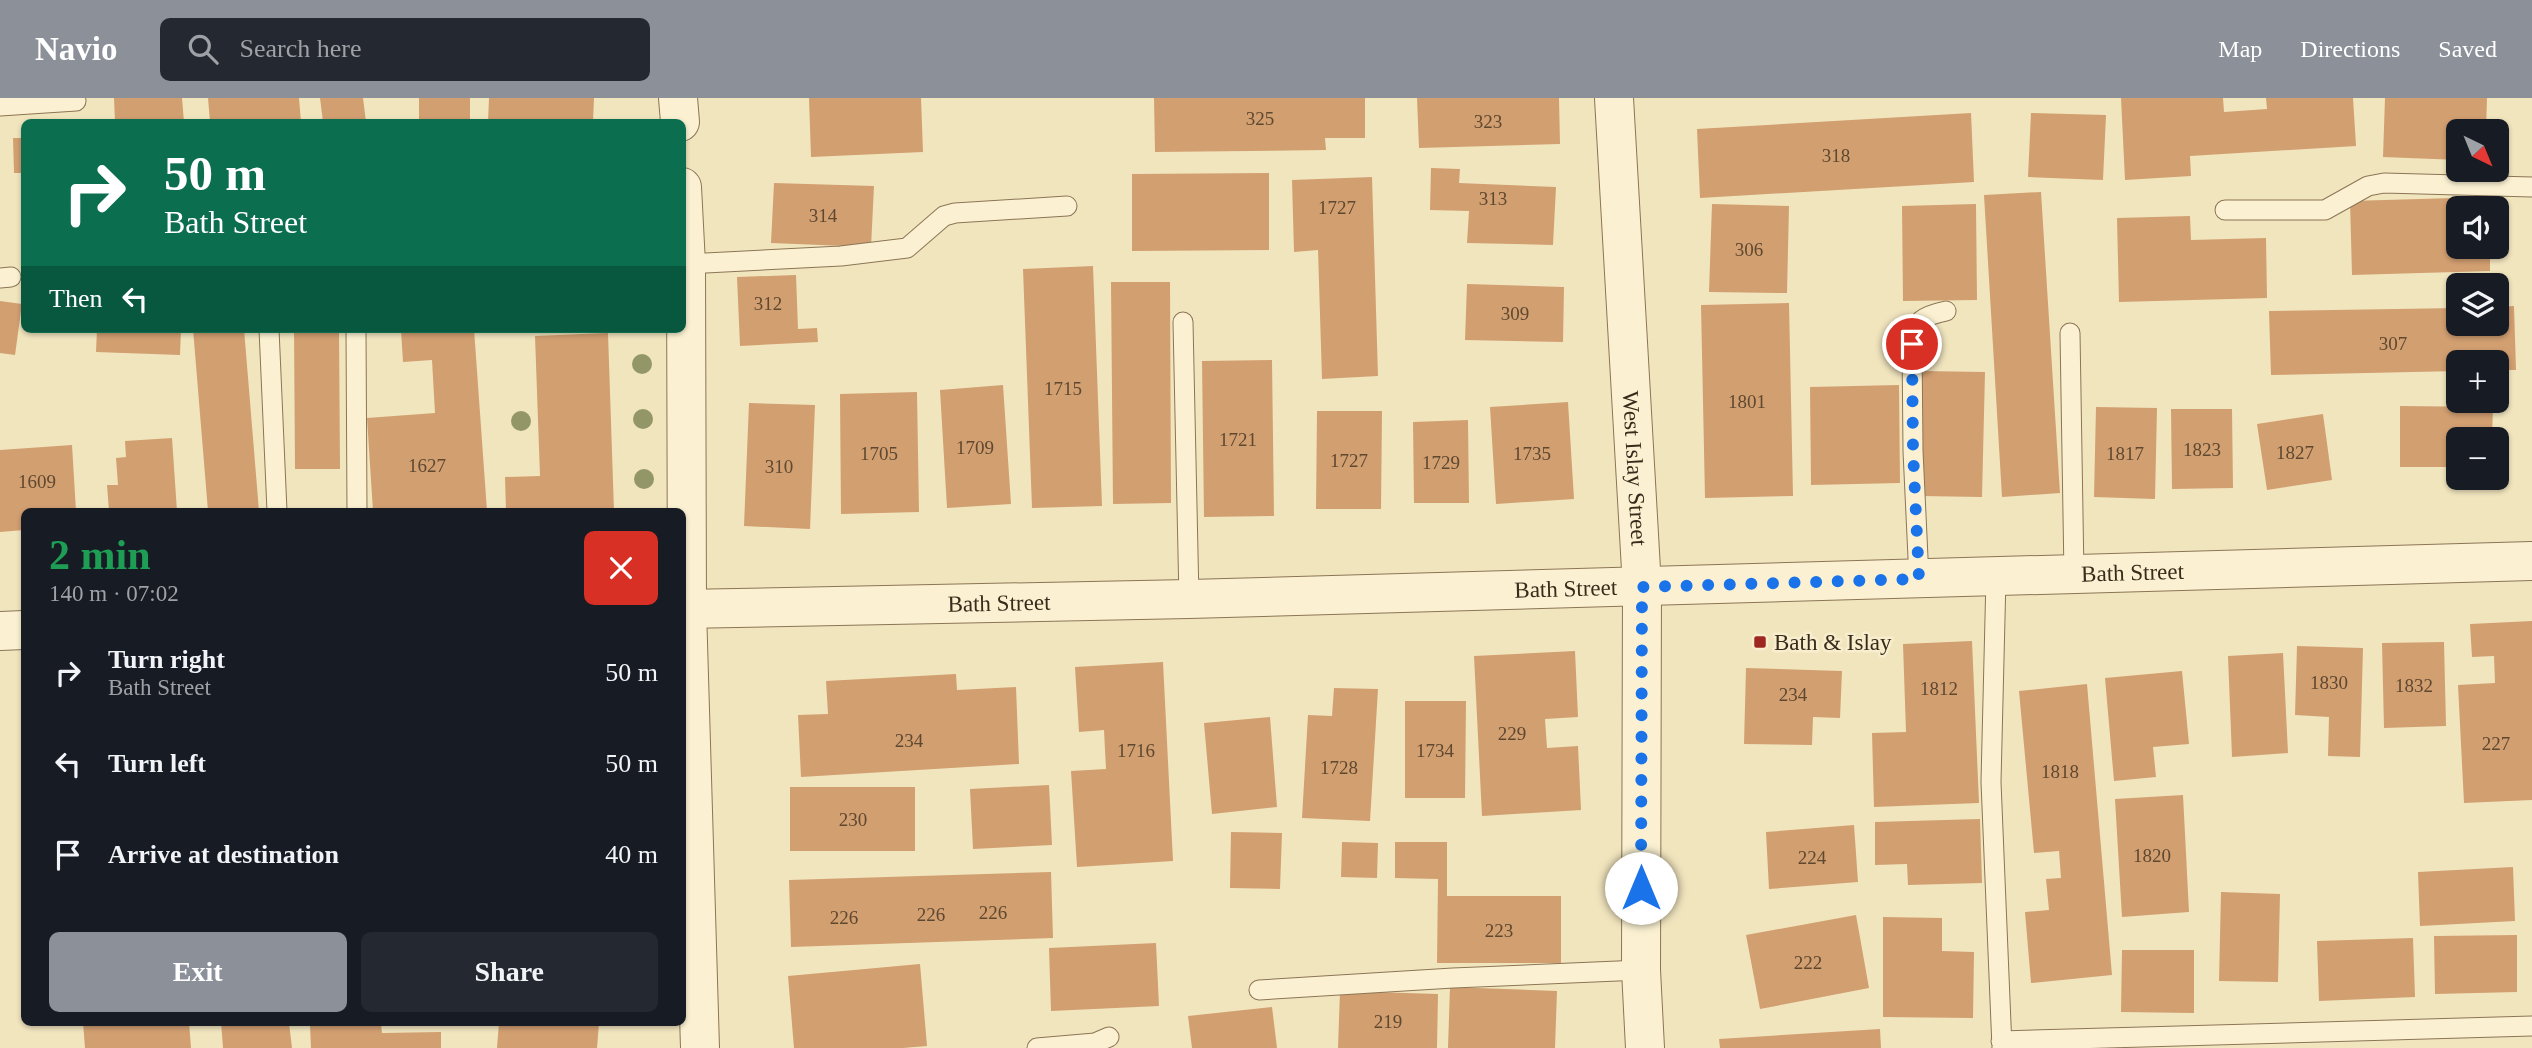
<!DOCTYPE html>
<html lang="en">
<head>
<meta charset="utf-8">
<style>
  body { margin:0; font-family:"Times New Roman",serif; background:#242831; color:#f1f3f6; height:100vh; display:flex; flex-direction:column; font-size:26px; white-space:nowrap }
  * { box-sizing:border-box; margin:0 }
  p { font-size:23px; color:#9ea1a6 }
  .icon { flex:none; width:38px; height:38px; fill:none; stroke:currentColor; stroke-width:2; stroke-linecap:round; stroke-linejoin:round }
  .map { position:relative; flex:1; overflow:hidden }
  .drawer { position:absolute; left:21px; top:410px; width:665px; height:518px; display:flex; flex-direction:column; background:#171b24; border-radius:10px; box-shadow:0 2px 5px #0004 }
  .drawer>* { flex:none }
  .top-card { position:absolute; left:21px; top:21px; width:665px; height:214px; border-radius:10px; box-shadow:0 2px 5px #0004; background:#0b6e4f; color:#fff; overflow:hidden }
  .needle { width:46px; rotate:137deg }
  .tools { position:absolute; left:2446px; top:21px; display:grid; gap:14px }
  .tools a { display:grid; place-items:center; width:63px; height:63px; border-radius:10px; background:#171b24; box-shadow:0 2px 5px #0004; font-size:35px }
  .pin { position:absolute; display:grid; place-items:center; width:60px; height:60px; color:#fff; margin:-30px; border:4px solid #fff; border-radius:50%; box-shadow:0 2px 7px #0007 }
  .me { position:absolute; width:77px; margin:-38px; rotate:0deg; stroke-linejoin:round; filter:drop-shadow(0 0 5px #0008) }
  .turn { display:flex; align-items:center; gap:24px; height:147px; padding:0 28px; font-size:32px }
  .turn .icon { width:91px; height:91px; stroke-width:2.5 }
  .turn b { display:block; font-size:49px; line-height:60px }
  .then { display:flex; align-items:center; height:66px; padding:0 28px; background:#0003; gap:14px; font-size:26px }
  .round { display:grid; place-items:center; flex:none; width:74px; height:74px; border-radius:10px; background:#242831 }
  .summary { display:flex; align-items:center; justify-content:space-between; height:119px; padding:0 28px }
  h1 { font-size:42px; font-weight:700; line-height:52px; color:#1e9e55 }
  .cta { display:flex; gap:14px; margin-top:auto; padding:14px 28px }
  .cta a { flex:1; height:80px; border-radius:10px; background:#8c9099; color:#fff; font-size:28px; font-weight:700; line-height:80px; text-align:center }
  .cta a+a { background:#242831; color:#f1f3f6 }
  ul { padding:0; list-style:none }
  li { display:flex; align-items:center; gap:21px; height:91px; padding:0 28px }
  li div { flex:1 }
  li b { display:block; font-size:26px }
  li em { font-style:normal }
  header { display:flex; align-items:center; gap:42px; box-sizing:border-box; height:98px; padding:0 35px; background:#8c9099; color:#fff }
  header strong { font-size:33px }
  nav { display:flex; gap:38px; margin-inline-start:auto; font-size:24px }
  .search { width:490px; height:63px; background:#242831; display:flex; align-items:center; gap:18px; box-sizing:border-box; padding:0 24px; border-radius:10px; color:#9ea1a6; font-size:26px }
  .map>svg:first-child { display:block }
  .building { fill:#d29f71 }
  .lines { fill:none; stroke-linecap:round; stroke-linejoin:round }
  .service-casing { stroke:#8b7555; stroke-width:21 }
  .minor-casing { stroke:#8b7555; stroke-width:40 }
  .service { stroke:#fbf1d2; stroke-width:19 }
  .minor { stroke:#fbf1d2; stroke-width:38 }
  .tree { fill:#939767 }
  .route { stroke:#1a73e8; stroke-width:12; stroke-dasharray:0 21.6 }
  .poi-dot { fill:#9e2821; stroke:#f8eece; stroke-width:2.5 }
  .labels { text-anchor:middle; stroke-width:5; stroke-linejoin:round; paint-order:stroke }
  .number-label { font-size:19px; fill:#5f4830 }
  .street-label { font-size:23px; fill:#392b1b; stroke:#f8eece }
  .poi-label { font-size:23px; fill:#392b1b; stroke:#f8eece; text-anchor:start }
</style>
</head>
<body>
<header>
<strong>Navio</strong>
<div class="search"><svg class="icon" aria-label="search" viewBox="0 0 24 24"><circle cx="10" cy="10" r="6"/><path d="M15 15l6 6"/></svg>Search here</div>
<nav><a>Map</a><a>Directions</a><a>Saved</a></nav>
</header>
<div class="map">
<svg width="2532" height="950" viewBox="0 0 2532 950">
  <rect width="100%" height="100%" fill="#f1e5be"/>
  <!-- building -->
  <path class="building" d="M114 0H182L184 24H115Z
    M208 0H299L301 24H210Z
    M320 0H363L366 24H323Z
    M419 0H470V24H419Z
    M489 0H594L593 24H488Z
    M809 0H921L923 54 811 59Z
    M1154 0H1365V40H1325L1326 52 1155 54Z
    M1417 0H1559L1560 46 1419 50Z
    M2121 0H2223L2224 14 2267 11 2266 0H2353L2356 48 2190 58 2191 78 2125 82Z
    M2385 0H2487L2486 33H2459V62L2383 59Z
    M1971 15 1974 84 1700 100 1697 31Z
    M2031 15 2106 17 2103 82 2028 79Z
    M13 40H24V75H14Z
    M1431 70 1460 71 1459 85 1556 89 1553 147 1467 145 1469 113 1430 112Z
    M1269 75V152L1132 153V76Z
    M1372 79 1378 278 1322 281 1318 152 1294 154 1292 82Z
    M774 85 874 88 871 149 771 145Z
    M2041 94 2060 395 2002 399 1984 97Z
    M2489 99V110H2459V149H2490V173L2352 177 2350 103Z
    M1712 106 1789 108 1787 195 1709 194Z
    M1976 106 1977 202 1903 203 1902 108Z
    M2190 118 2191 142 2266 140 2267 200 2119 204 2117 120Z
    M1093 168 1102 408 1032 410 1023 171Z
    M796 177 798 231 817 230 818 244 740 248 737 179Z
    M1111 184H1170L1171 405 1113 406Z
    M1467 186 1564 189 1563 244 1465 242Z
    M0 203 22 206 15 257 0 255Z
    M1789 205 1793 398 1705 400 1701 207Z
    M2514 208 2516 272H2497V264H2459V273L2271 277 2269 213 2459 210V226H2497V209Z
    M97 231H181L180 257 96 254Z
    M193 231H244L259 413H208Z
    M294 231H339L340 371H295Z
    M474 231 487 413H373L367 320 435 315 432 262 403 264 401 232Z
    M608 235 614 413H506L505 379 540 378 535 238Z
    M1272 262 1274 418 1204 419 1202 263Z
    M1922 273 1985 274 1982 399 1920 398Z
    M1003 287 1011 406 947 410 940 292Z
    M1899 287 1900 385 1811 387 1810 289Z
    M917 294 919 414 841 416 840 296Z
    M1568 304 1574 401 1496 406 1490 309Z
    M749 305 815 307 810 431 744 428Z
    M2400 308 2493 309 2492 341H2459V369H2400Z
    M2096 309 2157 310 2155 401 2094 399Z
    M2171 311H2232L2233 390 2172 391Z
    M1317 313H1382L1381 411H1316Z
    M2323 316 2332 382 2267 392 2257 326Z
    M1468 322 1469 405H1414L1413 324Z
    M172 340 177 413H109L107 387H118L116 360 126 359 125 343Z
    M72 347 76 413H24V432L0 434V352Z
    M2532 523V702L2464 705 2458 587 2495 585 2494 558 2472 559 2470 526Z
    M1972 543 1979 705 1874 709 1872 635 1906 634 1903 546Z
    M2444 544 2446 628 2384 630 2382 545Z
    M2297 548 2363 550 2360 659 2328 658 2329 619 2295 617Z
    M1575 553 1578 619 1545 621 1547 650 1578 648 1581 712 1482 718 1474 558Z
    M2283 555 2288 655 2232 659 2228 558Z
    M1163 564 1173 763 1077 769 1071 673 1106 671 1104 632 1079 634 1075 569Z
    M1746 570 1842 573 1840 620 1813 619 1812 647 1744 646Z
    M2182 573 2189 646 2153 649 2156 679 2114 683 2105 580Z
    M956 576 957 592 1016 589 1019 666 801 679 798 617 828 616 826 583Z
    M2087 586 2112 877 2031 885 2025 814 2049 812 2046 781 2061 780 2059 753 2034 755 2019 593Z
    M1334 590 1378 591 1370 723 1302 720 1308 617 1332 618Z
    M1405 603H1466L1465 700H1405Z
    M1270 619 1277 709 1212 716 1204 625Z
    M1049 687 1052 747 973 751 970 691Z
    M790 689H915V753H790Z
    M2183 697 2189 814 2122 819 2115 701Z
    M1980 721 1982 785 1908 787 1907 766 1875 767V724Z
    M1854 727 1858 784 1769 791 1766 734Z
    M1231 734 1282 735 1280 791 1230 790Z
    M1342 744 1378 745 1377 780 1341 779Z
    M1395 744H1447V798H1561V865H1437L1438 781 1395 780Z
    M2513 769 2515 823 2420 828 2418 774Z
    M1051 774 1053 840 791 849 789 782Z
    M2221 794 2280 796 2278 884 2219 883Z
    M1856 817 1869 890 1760 911 1746 837Z
    M1883 819 1942 820V853L1974 854 1973 920 1883 919Z
    M2517 837V894L2435 896 2434 838Z
    M2413 840 2415 899 2319 903 2317 843Z
    M1156 845 1159 908 1051 913 1049 850Z
    M2122 852H2194V915L2121 914Z
    M920 866 927 948 903 950H794L788 878Z
    M1450 889 1557 893 1555 950H1448Z
    M1340 893 1438 896 1437 950H1338Z
    M1272 909 1277 950H1192L1188 918Z
    M83 924H189L191 950H85Z
    M221 924 289 925 292 950H223Z
    M499 924 599 925 597 950H497Z
    M381 926 382 935 441 934V950H311L310 927Z
    M1880 931 1881 950H1720L1719 941Z"/>
  <g class="lines">
    <!-- service casing -->
    <g class="service-casing">
      <path id="service" d="M0 8 76 3
        M2225 112H2325L2368 88 2384 85 2532 89
        M686 166 841 158 907 150 944 118 955 115 1067 108
        M0 180 11 179
        M1183 224 1189 501
        M269 231 277 413
        M356 231 357 413
        M2070 235 2074 477
        M1996 479 1991 684 2002 950
        M1919 481 1913 353 1912 246C1915 222 1923 218 1946 213
        M1259 892 1453 880 1641 872
        M2001 943 2532 928
        M1037 950 1095 945 1109 939"/>
    </g>
    <!-- minor casing -->
    <g class="minor-casing">
      <g id="minor">
        <path d="M678 0 680 24"/>
        <path id="s1" d="M1614 0 1642 489 1641 872 1645 950"/>
        <path d="M682 89 686 166 687 511 700 950"/>
        <path id="s2" d="M682 511 1189 501 2532 463"/>
        <path d="M0 533 24 532"/>
      </g>
    </g>
    <!-- service -->
    <use href="#service" class="service"/>
    <!-- minor -->
    <use href="#minor" class="minor"/>
  </g>
  <!-- trees -->
  <g class="tree">
    <circle cx="642" cy="266" r="10"/>
    <circle cx="643" cy="321" r="10"/>
    <circle cx="521" cy="323" r="10"/>
    <circle cx="644" cy="381" r="10"/>
  </g>
  <g class="lines">
    <!-- route -->
    <path class="route" d="M1641 790 1642 489 1919 481 1913 353 1912 246"/>
  </g>
  <!-- markers -->
  <rect class="poi-dot" x="1753" y="537" width="14" height="14" rx="3.5"/>
  <g class="labels">
    <!-- number labels -->
    <g class="number-label">
      <text x="1260" y="27">325</text>
      <text x="1488" y="30">323</text>
      <text x="1836" y="64">318</text>
      <text x="1493" y="107">313</text>
      <text x="1337" y="116">1727</text>
      <text x="823" y="124">314</text>
      <text x="1749" y="158">306</text>
      <text x="768" y="212">312</text>
      <text x="1515" y="222">309</text>
      <text x="2393" y="252">307</text>
      <text x="1063" y="297">1715</text>
      <text x="1747" y="310">1801</text>
      <text x="1238" y="348">1721</text>
      <text x="975" y="356">1709</text>
      <text x="2202" y="358">1823</text>
      <text x="2295" y="361">1827</text>
      <text x="879" y="362">1705</text>
      <text x="1532" y="362">1735</text>
      <text x="2125" y="362">1817</text>
      <text x="1349" y="369">1727</text>
      <text x="1441" y="371">1729</text>
      <text x="427" y="374">1627</text>
      <text x="779" y="375">310</text>
      <text x="37" y="390">1609</text>
      <text x="2329" y="591">1830</text>
      <text x="2414" y="594">1832</text>
      <text x="1939" y="597">1812</text>
      <text x="1793" y="603">234</text>
      <text x="1512" y="642">229</text>
      <text x="909" y="649">234</text>
      <text x="2496" y="652">227</text>
      <text x="1136" y="659">1716</text>
      <text x="1435" y="659">1734</text>
      <text x="1339" y="676">1728</text>
      <text x="2060" y="680">1818</text>
      <text x="853" y="728">230</text>
      <text x="2152" y="764">1820</text>
      <text x="1812" y="766">224</text>
      <text x="993" y="821">226</text>
      <text x="931" y="823">226</text>
      <text x="844" y="826">226</text>
      <text x="1499" y="839">223</text>
      <text x="1808" y="871">222</text>
      <text x="1388" y="930">219</text>
    </g>
    <!-- street labels -->
    <g class="street-label">
      <text dy="8" stroke="none"><textPath href="#s1" startOffset="371">West Islay Street</textPath></text>
      <text dy="8" stroke="none"><textPath href="#s2" startOffset="1451">Bath Street</textPath></text>
      <text dy="8" stroke="none"><textPath href="#s2" startOffset="884">Bath Street</textPath></text>
      <text dy="8" stroke="none"><textPath href="#s2" startOffset="317">Bath Street</textPath></text>
    </g>
    <!-- poi labels -->
    <g class="poi-label">
      <text x="1774" y="552">Bath &amp; Islay</text>
    </g>
  </g>
</svg>
<div class="tools">
<a><svg class="needle" viewBox="-14 -14 28 28"><path d="M0-13l5 13h-10z" fill="#e53935"/><path d="M0 13l5-13h-10z" fill="#9ea1a6"/></svg></a>
<a><svg class="icon" aria-label="sound" viewBox="0 0 24 24"><path d="M4 9h4l5-4v14l-5-4H4zM17 9q2 3 0 6"/></svg></a>
<a><svg class="icon" aria-label="layers" viewBox="0 0 24 24"><path d="M12 4l9 5-9 5-9-5zM3 14l9 5 9-5"/></svg></a>
<a>+</a>
<a>−</a>
</div>
<div class="pin" style="left:1912px;top:246px;background:#d93025"><svg class="icon" aria-label="arrive" viewBox="0 0 24 24"><path d="M6 21V4h12l-3 4 3 4H6"/></svg></div>
<svg class="me" style="left:1641px;top:790px" viewBox="-20 -20 40 40"><circle r="19" fill="#fff"/><path d="M0-13L10 11 0 6-10 11z" fill="#1a73e8"/></svg>
<div class="top-card">
<div class="turn"><svg class="icon" aria-label="right" viewBox="0 0 24 24"><path d="M7 20v-9h11M14 6l5 5-5 5"/></svg><div><b>50 m</b>Bath Street</div></div>
<div class="then">Then<svg class="icon" aria-label="left" viewBox="0 0 24 24"><path d="M17 20v-9H6M10 6l-5 5 5 5"/></svg></div>
</div>
<section class="drawer">
<div class="summary"><div><h1>2 min</h1><p>140 m · 07:02</p></div><a class="round" style="background:#d93025;color:#fff"><svg class="icon" aria-label="close" viewBox="0 0 24 24"><path d="M6 6l12 12M18 6L6 18"/></svg></a></div>
<ul>
<li><svg class="icon" aria-label="right" viewBox="0 0 24 24"><path d="M7 20v-9h11M14 6l5 5-5 5"/></svg><div><b>Turn right</b><p>Bath Street</p></div><em>50 m</em></li>
<li><svg class="icon" aria-label="left" viewBox="0 0 24 24"><path d="M17 20v-9H6M10 6l-5 5 5 5"/></svg><div><b>Turn left</b></div><em>50 m</em></li>
<li><svg class="icon" aria-label="arrive" viewBox="0 0 24 24"><path d="M6 21V4h12l-3 4 3 4H6"/></svg><div><b>Arrive at destination</b></div><em>40 m</em></li>
</ul>
<div class="cta"><a>Exit</a><a>Share</a></div>
</section>
</div>
</body>
</html>
